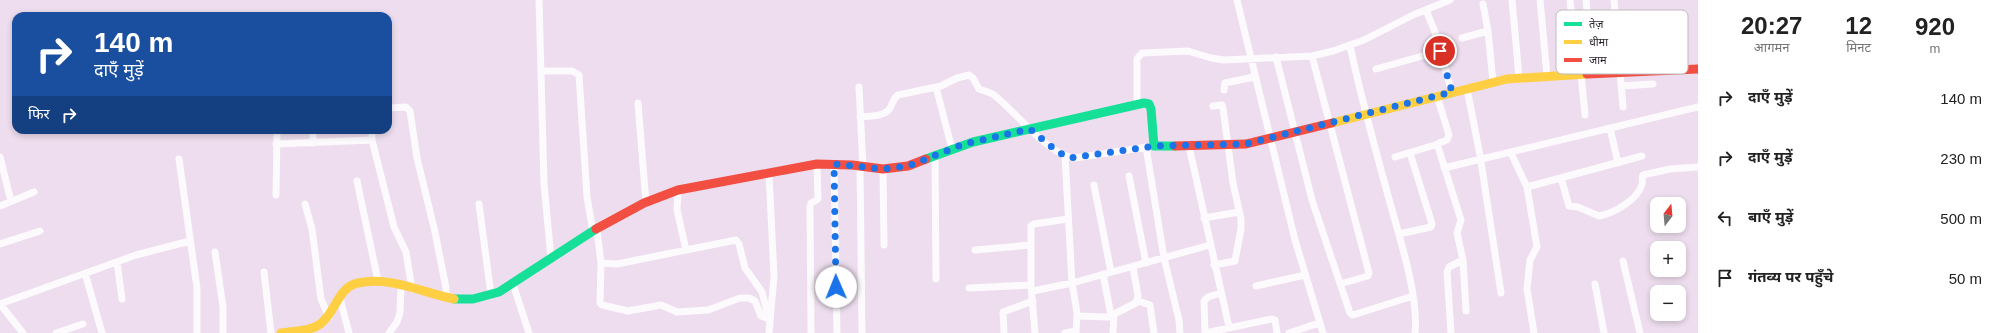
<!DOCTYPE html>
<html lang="hi">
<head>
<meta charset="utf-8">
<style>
  body { margin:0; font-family:Arial,"Noto Sans Devanagari",sans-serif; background:#f2f2f2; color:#222; height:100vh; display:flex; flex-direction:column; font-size:15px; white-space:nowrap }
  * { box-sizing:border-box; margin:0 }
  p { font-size:13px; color:#767676 }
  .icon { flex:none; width:22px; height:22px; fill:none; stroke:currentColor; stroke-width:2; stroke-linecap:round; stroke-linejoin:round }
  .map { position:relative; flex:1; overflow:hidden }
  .sheet { display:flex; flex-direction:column; background:#fff; width:300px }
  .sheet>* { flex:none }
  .hud { position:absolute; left:12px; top:12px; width:380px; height:122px; border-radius:12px; box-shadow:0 2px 6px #0003; background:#1a4fa0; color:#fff; overflow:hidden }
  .needle { width:26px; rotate:16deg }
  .tools { position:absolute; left:1650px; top:197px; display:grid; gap:8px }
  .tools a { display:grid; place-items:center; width:36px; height:36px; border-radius:8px; background:#fff; box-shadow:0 2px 6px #0003; font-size:20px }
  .pin { position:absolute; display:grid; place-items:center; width:34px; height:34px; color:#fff; margin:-17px; border:2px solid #fff; border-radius:50%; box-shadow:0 1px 4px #0007 }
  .me { position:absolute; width:44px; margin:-22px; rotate:359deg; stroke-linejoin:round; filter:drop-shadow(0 0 3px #0008) }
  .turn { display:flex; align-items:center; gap:14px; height:84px; padding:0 16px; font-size:18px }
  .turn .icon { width:52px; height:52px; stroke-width:2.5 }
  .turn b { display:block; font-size:28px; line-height:34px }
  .then { display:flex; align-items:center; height:38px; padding:0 16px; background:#0003; gap:8px; font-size:15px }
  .eta { display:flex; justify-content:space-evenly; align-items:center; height:68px; text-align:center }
  .eta b { font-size:24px; font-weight:700; line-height:28px }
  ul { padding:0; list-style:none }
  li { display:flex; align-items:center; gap:12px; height:60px; padding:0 16px }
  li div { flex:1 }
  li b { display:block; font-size:15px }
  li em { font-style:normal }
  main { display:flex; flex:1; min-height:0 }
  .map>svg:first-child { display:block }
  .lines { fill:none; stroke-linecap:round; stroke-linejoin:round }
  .street { stroke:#fcfafc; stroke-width:7 }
  .fast { stroke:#16e098; stroke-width:9 }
  .slow { stroke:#ffcf43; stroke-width:9 }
  .jam { stroke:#f24e42; stroke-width:9 }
  .route { stroke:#1a73e8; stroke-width:7; stroke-dasharray:0 12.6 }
  .key { fill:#fff; stroke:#bebcbf; stroke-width:1 }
  .key-label { font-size:11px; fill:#281e29 }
</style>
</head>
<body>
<main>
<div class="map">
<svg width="1698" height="333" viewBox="0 0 1698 333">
  <rect width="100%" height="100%" fill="#edddee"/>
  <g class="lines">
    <!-- street -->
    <path class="street" d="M539 0 544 184 551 258
      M1237 0 1295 240 1323 333
      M1512 0 1519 77
      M1540 0 1547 76
      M1570 0 1578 74
      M1586 0 1593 73
      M1614 0 1623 107
      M1483 4 1488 31 1493 82
      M1426 10 1435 32 1452 93
      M1575 35 1590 33
      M1462 38 1488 31
      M1350 46C1361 98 1375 148 1389 199 1399 236 1419 296 1415 333
      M1312 56 1369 273 1368 276 1340 284
      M1276 57 1312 200 1350 313 1353 315 1413 296
      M1376 69 1440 51
      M542 71H572L579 75 587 197 593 232
      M1581 74 1585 115
      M1621 86 1653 84
      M859 87 863 167
      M936 87 952 149
      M1467 89 1480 155 1501 293
      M1224 90 1225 83 1254 77
      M1437 96 1449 135 1447 140 1439 143 1438 147 1461 220 1457 233 1463 260 1466 311
      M638 103 646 203
      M1137 105V59L1142 53 1188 51 1211 58 1224 60 1312 56 1333 51 1364 40 1413 15 1450 0
      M1213 106 1222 105 1223 108 1233 183 1241 219V229L1235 261 1214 265
      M388 108 406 107 410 111 417 158 435 232 446 288V298
      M860 117C869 116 885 117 890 108 893 103 893 98 898 95L941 86 957 78 969 75 973 78 979 89C984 91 990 92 994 95 1014 110 1050 157 1075 158L1154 146
      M1610 128 1618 163
      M313 130V143
      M372 130V140L394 227 406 252 412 289
      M276 144 372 140
      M1189 146 1229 327
      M1146 147 1164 258 1179 320 1180 333
      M1511 153 1527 187 1537 247 1530 260 1527 289 1534 333
      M935 156 936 279
      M1065 156 1072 283 1077 313 1076 333
      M0 157 11 201
      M1395 157 1438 144
      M179 159 197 288V333
      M834 164 837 333
      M860 166 862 333
      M1444 168 1698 107
      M883 169 884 245
      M769 173 774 276 769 333
      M1129 176 1146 263
      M1561 178 1569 206 1578 207 1599 216C1614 213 1638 200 1642 184 1643 180 1641 178 1643 175L1670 169 1698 167
      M357 181 378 281
      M1094 185 1111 272
      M1527 187 1642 156
      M678 190 677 210 686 250
      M276 195 277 130
      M305 204 312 229 321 299 329 317
      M479 204 491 295
      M0 206 34 192
      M1204 218 1239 212
      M597 230 601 263 600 303 602 305 628 311 661 305 677 312 708 310 740 298H749L755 301 761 316 769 319
      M1399 234 1431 227 1432 224 1410 153
      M0 244 40 231
      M975 250 1031 245
      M215 252 223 307V333
      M1623 261 1640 333
      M117 262 122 299
      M601 263 617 264 736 240 739 244 745 268 762 292 770 325
      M264 272 271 333
      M85 273 102 333
      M1103 274 1111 315
      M513 284 529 333
      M1595 284 1604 333
      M1256 286 1305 275
      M969 288 1031 285
      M1033 291 1072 283 1210 245
      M340 298 349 333
      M1138 301 1150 305 1154 333
      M0 304 136 255 190 241
      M0 304 23 333
      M1077 316 1108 317 1136 303 1138 296 1133 267
      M56 333 83 324
      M389 333 397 322 400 313 401 286
      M811 333 810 207 811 203 818 199 817 164
      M1004 333 1003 312 1033 301
      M1035 333 1031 285V226L1034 224 1068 219
      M1065 333 1076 331
      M1113 333 1114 314
      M1205 333 1272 319 1275 320 1277 333
      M1205 333 1204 301 1208 297 1221 293
      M1289 333 1319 323
      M1451 333 1447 272 1449 267 1463 260"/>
    <!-- fast -->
    <path class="fast" d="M926 159 973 142 1144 103 1149 104 1151 109 1154 146H1175
      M454 299H473L499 292 596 229"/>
    <!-- slow -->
    <path class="slow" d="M1332 123 1507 79 1587 74
      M281 333C293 331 306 332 317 326 335 316 337 287 358 283 391 276 423 293 454 299"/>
    <!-- jam -->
    <path class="jam" d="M1587 74 1698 69
      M1175 146 1246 144 1332 123
      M596 229 644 203 678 190 817 164 852 165 883 169 908 166 926 159"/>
  </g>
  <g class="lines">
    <!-- route -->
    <path class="route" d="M836 287 834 164 883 169 908 166 964 144 1030 129 1058 152 1070 158 1154 146 1246 144 1452 92 1440 51"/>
  </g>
  <!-- legend -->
  <rect x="1556" y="10" width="132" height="64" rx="6" class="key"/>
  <rect x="1564" y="22" width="18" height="4" fill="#16e098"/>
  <rect x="1564" y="40" width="18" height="4" fill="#ffcf43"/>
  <rect x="1564" y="58" width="18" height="4" fill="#f24e42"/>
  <g class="key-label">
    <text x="1589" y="28">तेज़</text>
    <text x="1589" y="46">धीमा</text>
    <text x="1589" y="64">जाम</text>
  </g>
</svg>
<div class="tools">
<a><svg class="needle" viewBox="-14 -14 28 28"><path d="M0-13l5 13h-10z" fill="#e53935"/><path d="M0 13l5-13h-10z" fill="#767676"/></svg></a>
<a>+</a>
<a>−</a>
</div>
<div class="pin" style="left:1440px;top:51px;background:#d93025"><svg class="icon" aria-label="arrive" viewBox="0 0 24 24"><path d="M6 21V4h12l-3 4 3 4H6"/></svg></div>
<svg class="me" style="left:836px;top:287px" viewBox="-20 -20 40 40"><circle r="19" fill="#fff"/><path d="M0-13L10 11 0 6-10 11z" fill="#1a73e8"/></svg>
<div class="hud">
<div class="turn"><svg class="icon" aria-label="right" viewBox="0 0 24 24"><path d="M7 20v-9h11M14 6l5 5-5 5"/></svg><div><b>140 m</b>दाएँ मुड़ें</div></div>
<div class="then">फिर<svg class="icon" aria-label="right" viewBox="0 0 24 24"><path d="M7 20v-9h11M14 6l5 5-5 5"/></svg></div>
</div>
</div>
<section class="sheet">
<div class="eta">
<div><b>20:27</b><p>आगमन</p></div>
<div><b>12</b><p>मिनट</p></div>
<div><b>920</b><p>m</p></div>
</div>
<ul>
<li><svg class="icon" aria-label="right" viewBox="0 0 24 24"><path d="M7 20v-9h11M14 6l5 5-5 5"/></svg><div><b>दाएँ मुड़ें</b></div><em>140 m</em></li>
<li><svg class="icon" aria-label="right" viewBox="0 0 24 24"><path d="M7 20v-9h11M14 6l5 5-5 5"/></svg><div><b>दाएँ मुड़ें</b></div><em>230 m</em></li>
<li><svg class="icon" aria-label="left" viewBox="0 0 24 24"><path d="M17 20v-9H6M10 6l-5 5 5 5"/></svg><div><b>बाएँ मुड़ें</b></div><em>500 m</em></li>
<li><svg class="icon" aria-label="arrive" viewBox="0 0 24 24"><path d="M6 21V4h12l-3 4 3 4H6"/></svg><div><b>गंतव्य पर पहुँचे</b></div><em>50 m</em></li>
</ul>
</section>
</main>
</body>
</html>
